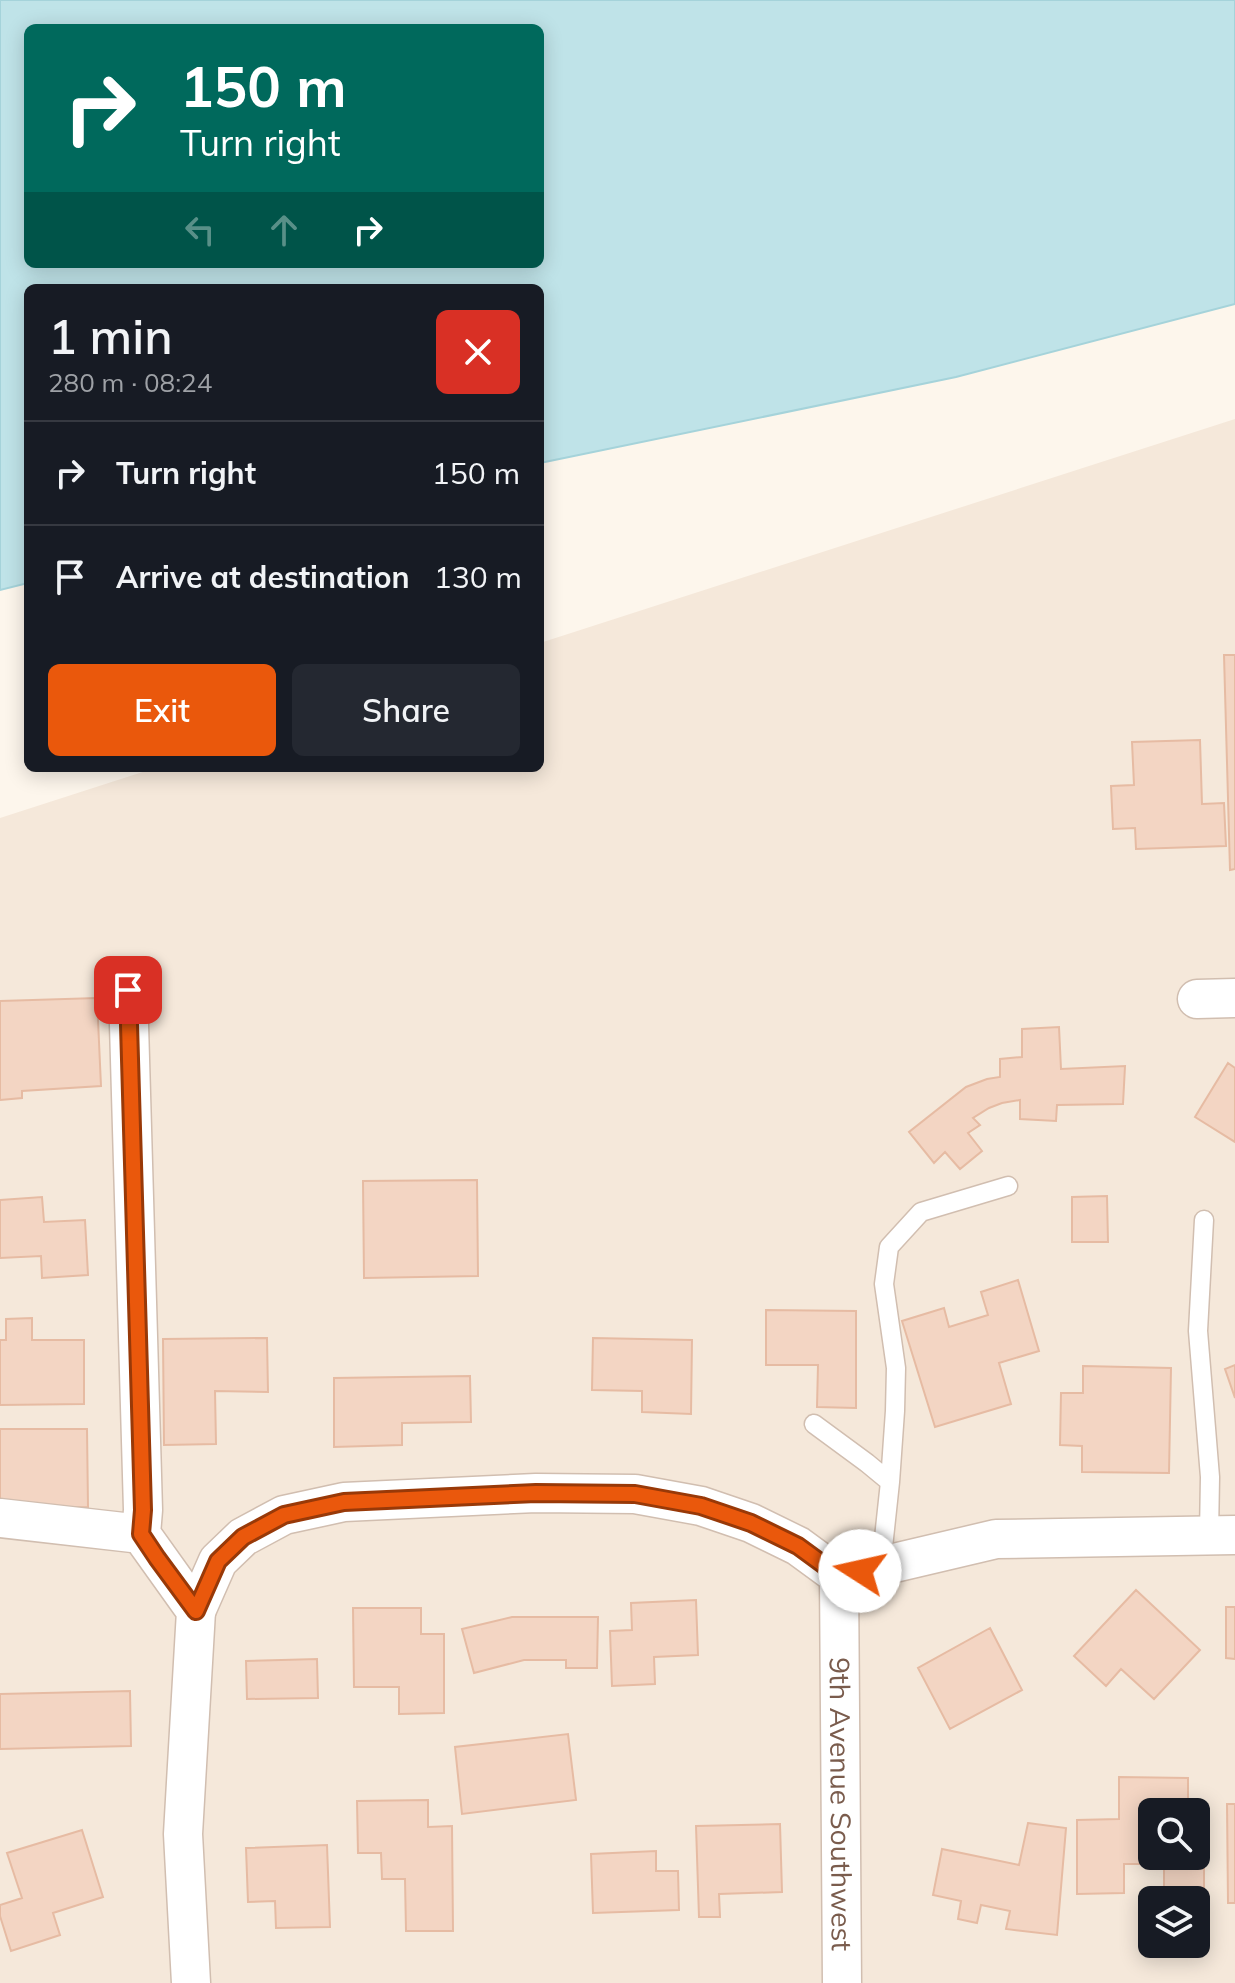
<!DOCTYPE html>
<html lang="en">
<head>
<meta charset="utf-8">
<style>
  body { margin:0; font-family:Mulish,sans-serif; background:#242831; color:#f1f3f6; height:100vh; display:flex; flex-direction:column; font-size:30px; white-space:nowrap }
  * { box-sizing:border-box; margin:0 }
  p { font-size:26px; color:#9ea1a6 }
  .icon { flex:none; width:44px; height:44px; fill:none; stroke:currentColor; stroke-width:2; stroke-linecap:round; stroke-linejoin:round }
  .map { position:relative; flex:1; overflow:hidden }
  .details { position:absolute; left:24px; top:284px; width:520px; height:488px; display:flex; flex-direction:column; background:#171b24; border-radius:12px; box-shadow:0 4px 20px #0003 }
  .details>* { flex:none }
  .top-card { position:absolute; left:24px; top:24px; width:520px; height:244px; border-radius:12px; box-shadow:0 4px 20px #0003; background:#00695c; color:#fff; overflow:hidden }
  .fabs { position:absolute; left:1138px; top:1798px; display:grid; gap:16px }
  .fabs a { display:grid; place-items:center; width:72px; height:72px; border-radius:12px; background:#171b24; box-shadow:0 4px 20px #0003; font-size:40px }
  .pin { position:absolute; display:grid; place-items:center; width:68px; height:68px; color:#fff; margin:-34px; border-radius:16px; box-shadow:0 4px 12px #0006 }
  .me { position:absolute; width:88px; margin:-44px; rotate:280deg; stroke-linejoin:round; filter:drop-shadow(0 0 6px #0008) }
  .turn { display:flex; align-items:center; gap:28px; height:168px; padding:0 24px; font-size:36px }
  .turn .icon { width:104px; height:104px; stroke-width:2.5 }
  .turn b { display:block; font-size:56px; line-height:68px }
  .lanes { display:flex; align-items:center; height:76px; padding:0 24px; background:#0003; justify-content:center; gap:40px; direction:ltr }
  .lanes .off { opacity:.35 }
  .round { display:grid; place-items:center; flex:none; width:84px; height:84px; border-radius:12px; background:#242831 }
  .headline { display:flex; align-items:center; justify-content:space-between; height:136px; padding:0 24px }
  h1 { font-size:48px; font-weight:600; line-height:60px }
  .primary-button { display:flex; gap:16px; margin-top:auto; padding:16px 24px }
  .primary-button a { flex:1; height:92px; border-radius:12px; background:#ea580c; color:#fff; font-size:32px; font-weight:600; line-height:92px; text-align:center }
  .primary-button a+a { background:#242831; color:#f1f3f6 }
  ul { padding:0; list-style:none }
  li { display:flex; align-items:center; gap:24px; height:104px; padding:0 24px; border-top:2px solid #363941 }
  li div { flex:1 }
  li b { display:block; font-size:30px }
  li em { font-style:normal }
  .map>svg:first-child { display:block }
  .residential { fill:#f5e8da; fill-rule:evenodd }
  .water { fill:#bfe3e8; stroke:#a5d3da; stroke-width:2; fill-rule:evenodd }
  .building { fill:#f3d5c3; stroke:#e6bba3; stroke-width:2 }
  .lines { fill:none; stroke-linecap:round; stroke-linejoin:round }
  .lane-casing { stroke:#d1beb0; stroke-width:21 }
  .street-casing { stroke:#d1beb0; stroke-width:41 }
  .lane { stroke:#fff; stroke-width:18 }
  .street { stroke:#fff; stroke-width:38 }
  .route-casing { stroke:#983908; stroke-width:20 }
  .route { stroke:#ea580c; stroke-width:14 }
  .labels { text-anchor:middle; stroke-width:8; stroke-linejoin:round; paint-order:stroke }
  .street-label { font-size:28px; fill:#7a5c4d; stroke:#fffaf3 }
</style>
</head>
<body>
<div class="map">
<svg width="1235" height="1983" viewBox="0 0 1235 1983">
  <rect width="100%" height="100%" fill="#fdf6ec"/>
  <!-- residential -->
  <path class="residential" d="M1235 419V1983H0V818L155 768H540V643ZM1152 1812H1196V1856H1152ZM1152 1900H1196V1944H1152Z"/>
  <!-- water -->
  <path class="water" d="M0 0H1235V304L956 377 540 463V288H28V583L0 590ZM28 28H540V264H28Z"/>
  <!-- building -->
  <path class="building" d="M1224 655H1235V869L1230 870Z
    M1200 740 1202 804 1224 803 1226 846 1136 849 1135 828 1113 829 1111 786 1134 785 1132 742Z
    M97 998 101 1086 22 1091V1098L0 1100V1001Z
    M1059 1027 1061 1069 1125 1066 1123 1104 1057 1105 1056 1121 1020 1119V1100L1002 1103 989 1108 973 1118 980 1125 968 1133 982 1151 960 1169 945 1152 934 1163 909 1132 966 1087 987 1079 1000 1077V1059L1022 1057V1029Z
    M1228 1063 1235 1068V1142L1195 1117Z
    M477 1180 478 1276 364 1278 363 1181Z
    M1107 1196 1108 1242H1072V1197Z
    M42 1197 44 1222 85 1220 88 1275 42 1278 41 1256 0 1258V1200Z
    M1018 1280 1039 1351 999 1363 1011 1404 935 1427 902 1321 944 1308 949 1327 988 1315 981 1292Z
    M766 1310 856 1311V1408L817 1407 818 1365H766Z
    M32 1318V1340H84V1404L0 1405V1340H6V1319Z
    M267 1338 268 1392 215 1391 216 1444 164 1445 163 1339Z
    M593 1338 692 1340 691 1414 642 1412V1391L592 1390Z
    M1235 1365V1398L1225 1369Z
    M1083 1366 1171 1368 1169 1473 1082 1472V1446L1060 1445 1061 1393H1083Z
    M470 1376 471 1422 402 1423V1445L334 1447V1378Z
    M0 1429H87L88 1507 0 1508Z
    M1136 1590 1200 1650 1154 1699 1121 1669 1106 1686 1074 1656Z
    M696 1600 698 1655 654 1657 655 1684 612 1686 610 1631 632 1630 631 1603Z
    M1226 1607H1235V1659L1226 1658Z
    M353 1608H421V1634H444V1713L399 1714V1687H354Z
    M512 1617H598L597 1668H566V1660H524L474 1673 462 1629Z
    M990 1628 1022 1690 950 1729 918 1668Z
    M317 1659 318 1698 247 1699 246 1661Z
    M130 1691 131 1746 0 1749V1694Z
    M568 1734 576 1800 462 1814 455 1747Z
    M1119 1777 1188 1778V1812H1152V1856H1196V1814H1204V1893H1164V1864H1124V1893L1077 1894V1820L1119 1819Z
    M428 1800V1827L452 1826 453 1931H406L405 1879H382L381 1853H358L357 1801Z
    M1227 1804H1235V1903H1228Z
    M1028 1823 1066 1828 1057 1935 1006 1929 1010 1911 981 1905 977 1923 958 1919 961 1901 933 1895 942 1849 1019 1865Z
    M780 1824 782 1892 719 1894 720 1917H699L696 1826Z
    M82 1830 103 1897 53 1913 60 1935 11 1951 0 1916V1905L22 1898 7 1853Z
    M327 1845 330 1927 276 1928 275 1901 248 1902 246 1848Z
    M656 1851V1871H678L679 1910 593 1913 591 1854Z"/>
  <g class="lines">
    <!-- lane casing -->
    <g class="lane-casing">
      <path id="lane" d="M1204 1220 1198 1331 1210 1477 1209 1535
        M814 1424 867 1463 890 1482
        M881 1566 890 1482 895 1411 896 1368 884 1284 889 1247 921 1212 1008 1186"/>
    </g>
    <!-- street casing -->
    <g class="street-casing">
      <g id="street">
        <path d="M128 990 143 1510 141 1534 196 1611 183 1834 191 1983"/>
        <path d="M1197 999 1235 998"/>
        <path d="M0 1518 141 1534"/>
        <path id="s1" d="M839 1576 842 1983"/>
        <path d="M196 1611 218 1561 243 1537 284 1515 344 1502 536 1493 635 1494 701 1506 751 1523 798 1546 839 1576 996 1539 1235 1535"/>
      </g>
    </g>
    <!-- lane -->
    <use href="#lane" class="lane"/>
    <!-- street -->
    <use href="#street" class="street"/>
  </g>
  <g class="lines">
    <!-- route casing -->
    <g class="route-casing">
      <path id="route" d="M128 990 143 1510 141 1534 157 1558 196 1611 218 1561 243 1537 284 1515 344 1502 536 1493 635 1494 701 1506 751 1523 798 1546 839 1576 860 1571"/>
    </g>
    <!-- route -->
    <use href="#route" class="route"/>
  </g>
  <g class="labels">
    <!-- street labels -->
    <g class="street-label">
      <text dy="10" stroke="none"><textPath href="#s1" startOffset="228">9th Avenue Southwest</textPath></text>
    </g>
  </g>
</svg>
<div class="fabs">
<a><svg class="icon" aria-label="search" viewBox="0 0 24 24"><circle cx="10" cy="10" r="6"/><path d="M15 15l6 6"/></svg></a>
<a><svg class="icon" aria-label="layers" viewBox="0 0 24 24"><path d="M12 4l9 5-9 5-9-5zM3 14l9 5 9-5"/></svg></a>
</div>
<div class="pin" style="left:128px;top:990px;background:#d93025"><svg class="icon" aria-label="arrive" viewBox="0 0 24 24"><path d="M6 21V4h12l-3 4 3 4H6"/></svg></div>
<svg class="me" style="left:860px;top:1571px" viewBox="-20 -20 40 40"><circle r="19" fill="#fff"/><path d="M0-13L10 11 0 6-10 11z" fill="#ea580c"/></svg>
<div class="top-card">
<div class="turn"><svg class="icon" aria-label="right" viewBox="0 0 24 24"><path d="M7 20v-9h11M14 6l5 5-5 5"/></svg><div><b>150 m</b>Turn right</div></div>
<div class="lanes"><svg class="icon off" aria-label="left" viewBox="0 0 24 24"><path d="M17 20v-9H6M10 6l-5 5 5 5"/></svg><svg class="icon off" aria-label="ahead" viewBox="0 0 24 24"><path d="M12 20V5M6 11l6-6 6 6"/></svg><svg class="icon" aria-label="right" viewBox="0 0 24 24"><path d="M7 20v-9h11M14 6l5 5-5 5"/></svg></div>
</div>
<section class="details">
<div class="headline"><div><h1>1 min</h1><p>280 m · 08:24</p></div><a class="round" style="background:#d93025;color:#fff"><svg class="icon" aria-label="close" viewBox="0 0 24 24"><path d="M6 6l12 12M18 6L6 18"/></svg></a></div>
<ul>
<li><svg class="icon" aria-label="right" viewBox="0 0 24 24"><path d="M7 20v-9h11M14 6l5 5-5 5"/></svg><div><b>Turn right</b></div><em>150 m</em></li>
<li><svg class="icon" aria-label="arrive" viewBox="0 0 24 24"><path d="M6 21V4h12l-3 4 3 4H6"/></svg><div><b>Arrive at destination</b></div><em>130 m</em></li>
</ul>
<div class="primary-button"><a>Exit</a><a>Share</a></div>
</section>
</div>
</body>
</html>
